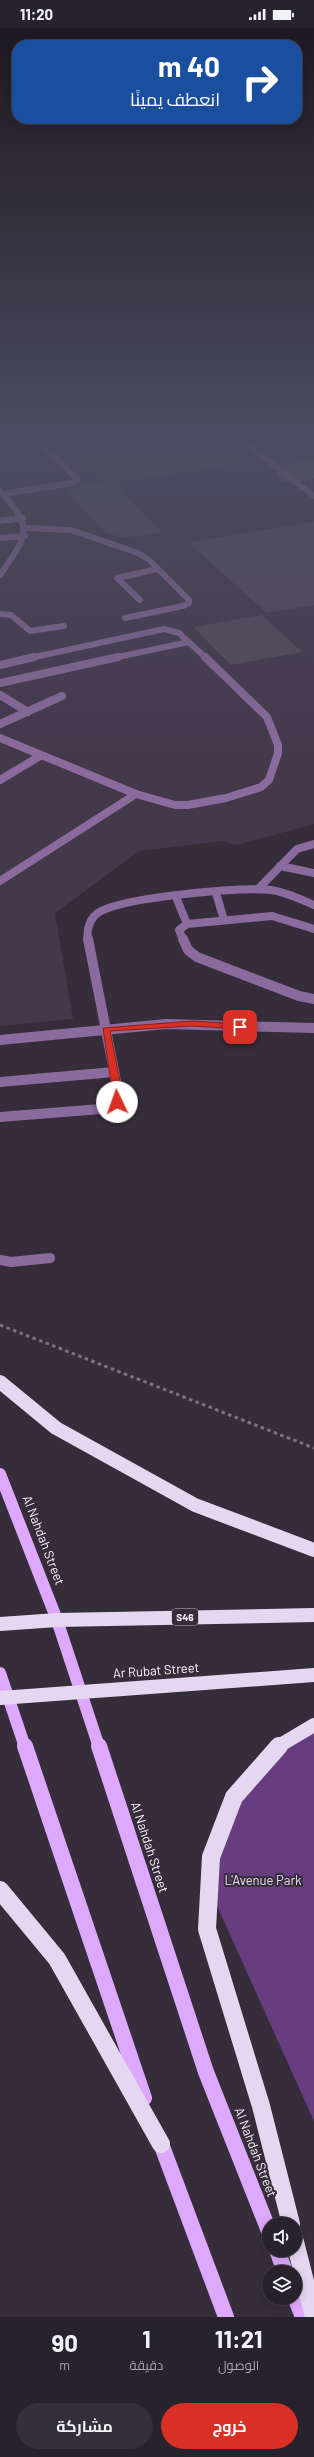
<!DOCTYPE html>
<html lang="ar">
<head>
<meta charset="utf-8">
<style>
  body { margin:0; font-family:Barlow,Cairo,sans-serif; background:#342f38; color:#f1f3f6; direction:rtl; height:100vh; display:flex; flex-direction:column; font-size:15px; white-space:nowrap }
  * { box-sizing:border-box; margin:0 }
  p { font-size:13px; color:#a5a4a9 }
  .icon { flex:none; width:22px; height:22px; fill:none; stroke:currentColor; stroke-width:2; stroke-linecap:round; stroke-linejoin:round }
  .map { position:relative; height:2289px; overflow:hidden; direction:ltr }
  .drawer { display:flex; flex-direction:column; background:#28222c; flex:1 }
  .drawer>* { flex:none }
  .top-card { position:absolute; left:12px; top:12px; width:290px; height:84px; border-radius:16px; box-shadow:0 2px 10px #0003,0 0 0 1px #443f48; direction:rtl; background:#1a4fa0; color:#fff; overflow:hidden }
  .tools { position:absolute; left:262px; top:2189px; display:grid; gap:8px }
  .tools a { display:grid; place-items:center; width:40px; height:40px; border-radius:50%; background:#28222c; box-shadow:0 2px 10px #0003,0 0 0 1px #443f48; font-size:20px }
  .pin { position:absolute; display:grid; place-items:center; width:34px; height:34px; color:#fff; margin:-17px; border-radius:8px; box-shadow:0 2px 6px #0006 }
  .me { position:absolute; width:44px; margin:-22px; rotate:357deg; stroke-linejoin:round; filter:drop-shadow(0 0 3px #0008) }
  .turn { display:flex; align-items:center; gap:14px; height:84px; padding:0 16px; font-size:18px }
  .turn .icon { width:52px; height:52px; stroke-width:2.5 }
  .turn b { display:block; font-size:28px; line-height:34px }
  .eta { display:flex; justify-content:space-evenly; align-items:center; height:68px; text-align:center }
  .eta b { font-size:24px; font-weight:700; line-height:28px }
  .primary-button { display:flex; gap:8px; margin-top:auto; padding:8px 16px }
  .primary-button a { flex:1; height:46px; border-radius:24px; background:#d93025; color:#fff; font-size:16px; font-weight:700; line-height:46px; text-align:center }
  .primary-button a+a { background:#342f38; color:#f1f3f6 }
  .status { display:flex; justify-content:space-between; align-items:center; height:28px; padding:0 20px; background:#28222c; direction:ltr }
  .status svg { height:11px; fill:currentColor }
  .map>svg:first-child { display:block }
  .built { fill:#44384b }
  .green { fill:#683d80 }
  .lines { fill:none; stroke-linecap:round; stroke-linejoin:round }
  .taxiway { fill:#6a626e; fill-rule:evenodd }
  .building { fill:#544b5a }
  .path { stroke:#7b7380; stroke-width:3; stroke-dasharray:3.5 3.5; stroke-linecap:butt }
  .minor-far2 { stroke:#8b6b9d; stroke-width:6 }
  .minor-far1 { stroke:#8b6b9d; stroke-width:8 }
  .minor { stroke:#8b6b9d; stroke-width:10 }
  .major-far1 { stroke:#dea9fc; stroke-width:12 }
  .major { stroke:#dea9fc; stroke-width:16 }
  .highway-far1 { stroke:#e6d7f0; stroke-width:14 }
  .highway { stroke:#e6d7f0; stroke-width:18 }
  .route { fill:#d93025; stroke:#8d1f18 }
  .labels { text-anchor:middle; stroke-width:4; stroke-linejoin:round; paint-order:stroke }
  .shield { fill:#362d3b; stroke:#beb8c2; stroke-width:1 }
  .shield-label { font-size:10px; font-weight:bold; fill:#f8f3fc }
  .near-street-label { font-size:13px; fill:#f8f3fc; stroke:#362d3b }
  .near-park-label { font-size:13px; fill:#eaddf2; stroke:#362d3b }
</style>
</head>
<body>
<div class="status"><b>11:20</b><svg viewBox="0 0 49 12"><path d="M0 12V9h3v3zM5 12V6h3v6zM10 12V3h3v9zM15 12V0h3v12zM26 1h20v11H26zM47 4h2v5h-2z"/></svg></div>
<div class="map">
<svg width="314" height="2289" viewBox="0 0 314 2289">
  <rect width="100%" height="100%" fill="#362d3b"/>
  <!-- built -->
  <path class="built" d="M0 407H314V796L237 817 223 813 139 823 55 885 73 991 0 998Z"/>
  <!-- green -->
  <path class="green" d="M314 1700V2093L209 1860 221 1804 254 1746Z"/>
  <g class="lines">
    <!-- taxiway -->
    <path class="taxiway" d="M314 431V451L292 455 281 452 276 445 281 438Z"/>
  </g>
  <!-- building -->
  <path class="building" d="M53 407H218L248 431 241 432 245 435 112 455 162 504 124 510 105 504 66 463 72 462 70 460 77 458 104 454Z
    M314 494V577L267 585 189 515Z
    M262 587 302 624 231 637 193 599Z"/>
  <g class="lines">
    <!-- path -->
    <path class="path" d="M0 1297 314 1420"/>
    <!-- minor-far2 -->
    <path class="minor-far2" d="M236 407 314 468
      M0 463C35 501 27 508 0 547
      M3 466 72 455 78 452 33 407
      M0 493 23 490
      M26 500 71 502 138 525 148 531 189 572V575L183 578 125 590
      M0 510 25 508
      M140 572 117 550 158 541
      M0 586 11 587 30 603 64 598
      M30 630 164 601 179 605 206 630
      M113 630 189 614"/>
    <!-- minor-far1 -->
    <path class="minor-far1" d="M0 637 34 629
      M0 655 118 629
      M0 667 28 684
      M0 696 62 668
      M0 710 136 766 175 777H188L226 770 261 759 269 752 278 725V717L267 689 205 629
      M0 752 40 728
      M280 838 314 845
      M0 853 136 766
      M258 861 297 821 314 816
      M216 865 224 892
      M176 869 187 896
      M88 912C86 901 90 889 101 883 129 869 238 859 271 862 286 864 300 871 314 877
      M183 912 179 902 187 896 272 888 314 901"/>
    <!-- minor -->
    <path class="minor" d="M183 911 188 922 197 929 299 968 314 971
      M0 1012 166 996 314 1000
      M0 1054 114 1044
      M0 1089 101 1081C110 1079 116 1077 119 1068L88 911
      M0 1232 11 1234 50 1230"/>
    <!-- major-far1 -->
    <path class="major-far1" d="M0 1446 57 1592 99 1719
      M0 1645 25 1719"/>
    <!-- major -->
    <path class="major" d="M25 1718 144 2070
      M99 1718 206 2044 269 2203
      M160 2113 226 2289
      M277 2222 285 2244
      M295 2269 303 2289"/>
    <!-- highway-far1 -->
    <path class="highway-far1" d="M0 1354 56 1400 195 1477 314 1522
      M0 1596 57 1592 314 1587
      M0 1670 314 1647
      M277 1719 314 1697"/>
    <!-- highway -->
    <path class="highway" d="M279 1718 234 1769 211 1829 207 1901 261 2078 291 2196
      M0 1862 57 1931 161 2116
      M295 2214 314 2289"/>
  </g>
  <!-- sky -->
  <linearGradient id="sky" x2="0" y2="1"><stop stop-color="#1e1920"/><stop offset="0.56" stop-color="#4c4c60"/><stop offset="1" stop-color="#4c4c60" stop-opacity="0"/></linearGradient>
  <rect width="314" height="728" fill="url(#sky)"/>
  <!-- route -->
  <path class="route" d="M192 993 240 996 244 999 240 1001 192 998 110 1003 123 1068 120 1076H114L103 1000Z"/>
  <g class="labels">
    <!-- shield labels -->
    <rect class="shield" x="172" y="1581" width="26" height="16" rx="3"/>
    <g class="shield-label">
      <text x="185" y="1593">S46</text>
    </g>
    <!-- near-street labels -->
    <g class="near-street-label">
      <text transform="translate(44 1512) rotate(69)" y="5">Al Nahdah Street</text>
      <text transform="translate(156 1642) rotate(-4)" y="5">Ar Rubat Street</text>
      <text transform="translate(150 1819) rotate(72)" y="5">Al Nahdah Street</text>
      <text transform="translate(256 2124) rotate(69)" y="5">Al Nahdah Street</text>
    </g>
    <!-- near-park labels -->
    <g class="near-park-label">
      <text x="263" y="1857">L'Avenue Park</text>
    </g>
  </g>
</svg>
<div class="tools">
<a><svg class="icon" aria-label="sound" viewBox="0 0 24 24"><path d="M4 9h4l5-4v14l-5-4H4zM17 9q2 3 0 6"/></svg></a>
<a><svg class="icon" aria-label="layers" viewBox="0 0 24 24"><path d="M12 4l9 5-9 5-9-5zM3 14l9 5 9-5"/></svg></a>
</div>
<div class="pin" style="left:240px;top:999px;background:#d93025"><svg class="icon" aria-label="arrive" viewBox="0 0 24 24"><path d="M6 21V4h12l-3 4 3 4H6"/></svg></div>
<svg class="me" style="left:117px;top:1074px" viewBox="-20 -20 40 40"><circle r="19" fill="#fff"/><path d="M0-13L10 11 0 6-10 11z" fill="#d93025"/></svg>
<div class="top-card">
<div class="turn"><svg class="icon" aria-label="right" viewBox="0 0 24 24"><path d="M7 20v-9h11M14 6l5 5-5 5"/></svg><div><b>40 m</b>انعطف يمينًا</div></div>
</div>
</div>
<section class="drawer">
<div class="eta">
<div><b>11:21</b><p>الوصول</p></div>
<div><b>1</b><p>دقيقة</p></div>
<div><b>90</b><p>m</p></div>
</div>
<div class="primary-button"><a>خروج</a><a>مشاركة</a></div>
</section>
</body>
</html>
